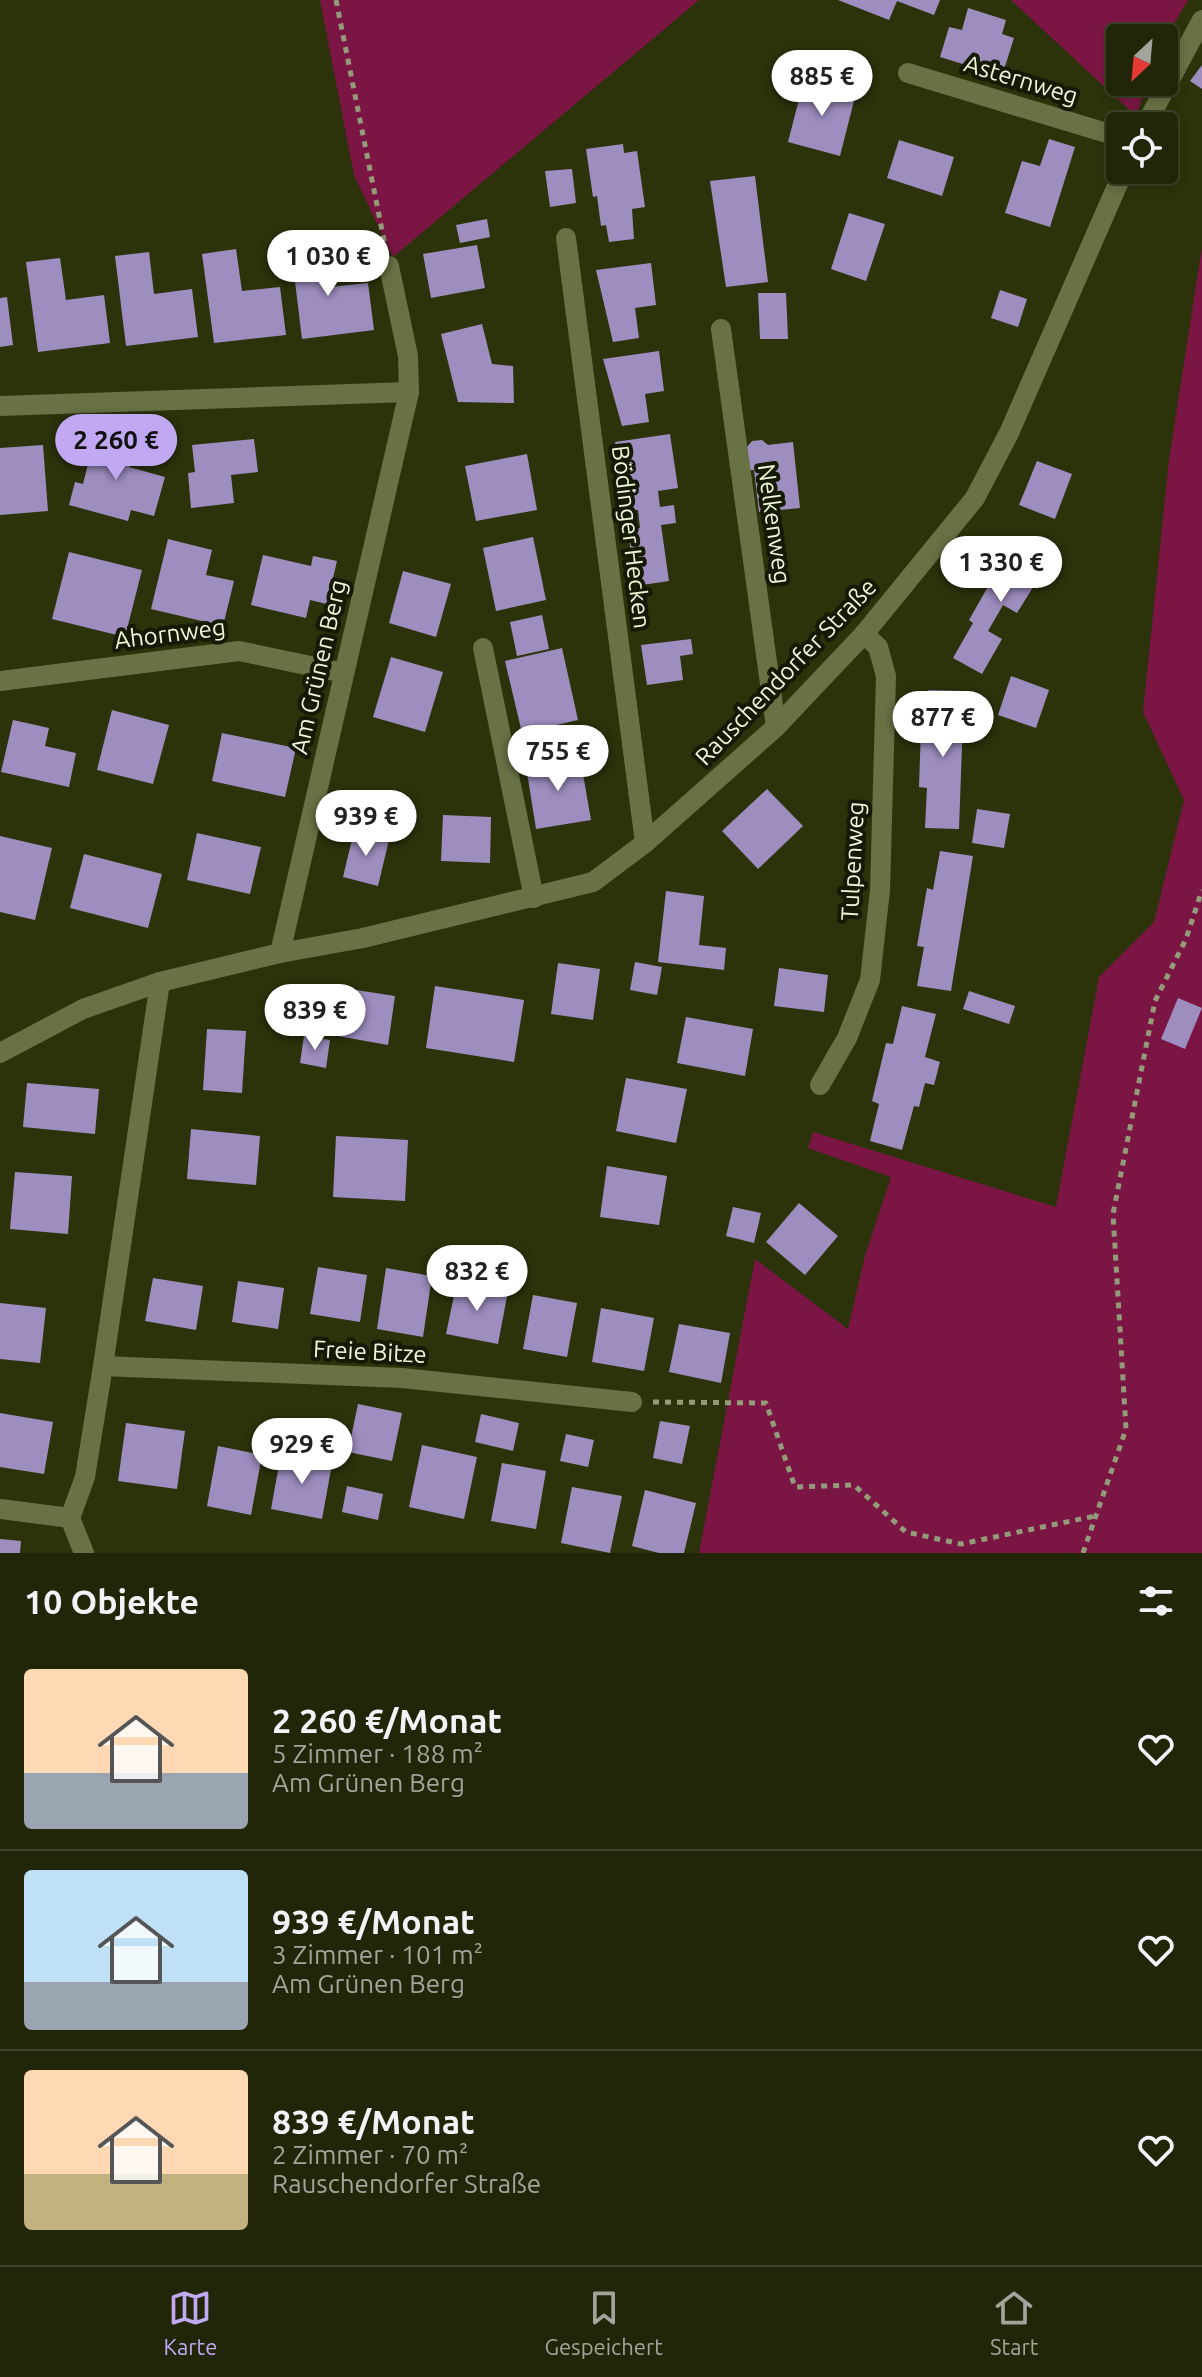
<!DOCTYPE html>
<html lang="de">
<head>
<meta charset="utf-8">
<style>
  :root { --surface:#212608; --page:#2d3216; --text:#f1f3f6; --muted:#a2a59c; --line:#3e4329; --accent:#c1a8f3 }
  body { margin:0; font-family:Ubuntu,sans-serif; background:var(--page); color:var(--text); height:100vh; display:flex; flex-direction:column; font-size:30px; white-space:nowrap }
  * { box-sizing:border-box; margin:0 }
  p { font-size:26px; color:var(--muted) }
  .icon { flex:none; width:44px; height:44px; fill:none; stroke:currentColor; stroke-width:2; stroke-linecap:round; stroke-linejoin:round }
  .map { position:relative; height:1553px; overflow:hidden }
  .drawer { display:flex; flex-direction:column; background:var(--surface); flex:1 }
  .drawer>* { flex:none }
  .needle { width:52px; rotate:206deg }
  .controls { position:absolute; left:1106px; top:24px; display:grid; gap:16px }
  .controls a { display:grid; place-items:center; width:72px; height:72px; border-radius:8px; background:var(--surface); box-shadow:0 4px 12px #0003,0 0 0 2px var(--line); font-size:40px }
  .price { position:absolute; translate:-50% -68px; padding:0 18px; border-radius:28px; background:#fff; color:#222; font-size:26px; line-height:52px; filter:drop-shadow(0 2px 4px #0008) }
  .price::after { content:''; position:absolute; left:50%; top:48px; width:24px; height:18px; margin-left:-12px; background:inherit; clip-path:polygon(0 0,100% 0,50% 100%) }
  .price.current { background:var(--accent); color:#111 }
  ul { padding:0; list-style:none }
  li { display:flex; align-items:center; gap:24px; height:200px; padding:0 24px }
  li+li { border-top:2px solid var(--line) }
  li span { display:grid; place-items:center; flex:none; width:224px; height:160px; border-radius:8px; color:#555 }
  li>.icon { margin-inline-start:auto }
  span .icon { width:96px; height:96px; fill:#fffc; stroke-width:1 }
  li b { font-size:34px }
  h2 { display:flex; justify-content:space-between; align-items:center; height:96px; padding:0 24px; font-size:34px }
  .tabs { display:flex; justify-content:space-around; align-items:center; height:112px; border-top:2px solid var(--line); background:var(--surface); font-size:22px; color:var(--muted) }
  .tabs a { display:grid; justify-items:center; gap:4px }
  .tabs .current { color:var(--accent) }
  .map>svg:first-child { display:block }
  .green { fill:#7b1644 }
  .building { fill:#9e8ec0 }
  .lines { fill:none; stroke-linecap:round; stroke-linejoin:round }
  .path { stroke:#949b7a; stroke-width:5; stroke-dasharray:6 6; stroke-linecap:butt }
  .minor { stroke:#687245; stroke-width:20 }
  .labels { text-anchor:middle; stroke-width:8; stroke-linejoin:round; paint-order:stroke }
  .street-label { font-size:24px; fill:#eff6da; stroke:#151a05 }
</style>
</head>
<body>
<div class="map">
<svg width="1202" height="1553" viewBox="0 0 1202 1553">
  <rect width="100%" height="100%" fill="#2c330b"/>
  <!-- green -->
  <g class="green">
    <polygon points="320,0 699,0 393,257 354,175"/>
    <polygon points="1011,0 1188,0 1164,40 1120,38 1120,82 1148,82 1136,116"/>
    <polygon points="1202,247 1202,1553 699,1553 755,1259 848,1329 865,1256 891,1177 808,1148 813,1132 1056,1207 1099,977 1154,922 1184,800 1143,712 1169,460"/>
  </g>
  <!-- building -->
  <g class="building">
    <polygon points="838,0 940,0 934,15 897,1 889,20"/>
    <polygon points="968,8 1006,20 1002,34 1014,38 1002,76 940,57 949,27 962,30"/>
    <polygon points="1202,65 1202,89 1190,81"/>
    <polygon points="804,80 856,93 840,156 788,142"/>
    <polygon points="1049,139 1075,147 1050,227 1005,213 1022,161 1040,166"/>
    <polygon points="899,140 954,157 942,196 887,178"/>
    <polygon points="623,144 624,153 637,151 645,207 632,209 634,239 609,242 606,225 601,226 597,196 593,197 586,149"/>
    <polygon points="572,169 576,203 550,207 545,171"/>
    <polygon points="755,176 768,282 726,287 710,181"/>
    <polygon points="849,213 885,224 866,281 831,269"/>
    <polygon points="487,219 490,237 460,243 456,225"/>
    <polygon points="325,245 330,287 368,283 374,330 302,339 291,249"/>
    <polygon points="477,245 485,288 431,298 423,254"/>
    <polygon points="236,249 242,291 280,287 286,335 214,343 202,254"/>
    <polygon points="149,252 154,294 192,289 198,337 126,346 115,256"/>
    <polygon points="60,258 66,300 104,295 110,343 38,352 26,262"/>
    <polygon points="651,263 656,305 635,308 639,338 613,342 596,270"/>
    <polygon points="1000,290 1027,299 1018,327 991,318"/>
    <polygon points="758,293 786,293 788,339 760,339"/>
    <polygon points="7,297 13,345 0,347 0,298"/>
    <polygon points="482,324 492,364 513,366 514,403 458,402 441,334"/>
    <polygon points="659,351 664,391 645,394 649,422 622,426 603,359"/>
    <polygon points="96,432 136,442 129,467 165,477 154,516 131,510 128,521 69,505 75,482 83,484"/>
    <polygon points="670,434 678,488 658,491 660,507 674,505 676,523 661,525 669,581 635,586 628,529 640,528 638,510 633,510 631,495 627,495 615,442"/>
    <polygon points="254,439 258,472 231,475 234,503 191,508 188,473 195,472 192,445"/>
    <polygon points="762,440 768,445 793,442 800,508 759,512 754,470 749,470 747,447 752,441"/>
    <polygon points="43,445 48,511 0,515 0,448"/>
    <polygon points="527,454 537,510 476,521 465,466"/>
    <polygon points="1037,461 1072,474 1055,519 1019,505"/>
    <polygon points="533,537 546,600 496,611 483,548"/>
    <polygon points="1025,538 1053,555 1017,613 1003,605 988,631 1002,639 982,674 953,658 973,623 969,620 998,569 1005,573"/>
    <polygon points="168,539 212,550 206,575 234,581 223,626 151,609"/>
    <polygon points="69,552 142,570 125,637 52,619"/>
    <polygon points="263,555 311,566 313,556 337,561 327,604 310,600 306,618 251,605"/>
    <polygon points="403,571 451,584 436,637 389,623"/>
    <polygon points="542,615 549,649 517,656 510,622"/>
    <polygon points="691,639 693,654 680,656 683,680 647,685 641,645"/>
    <polygon points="562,648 578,720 522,733 505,661"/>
    <polygon points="391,657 443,672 425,732 373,717"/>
    <polygon points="1011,676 1049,690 1036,728 998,715"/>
    <polygon points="928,690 964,691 959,829 925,828 927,788 919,787 921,728 927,728"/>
    <polygon points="112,710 169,725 153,784 97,770"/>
    <polygon points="13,720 49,728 45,746 76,753 69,787 1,772"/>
    <polygon points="222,733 296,748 285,797 212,781"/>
    <polygon points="580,757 591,820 536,829 526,766"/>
    <polygon points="767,789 803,826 758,869 722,831"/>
    <polygon points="977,809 1010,814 1004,848 972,843"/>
    <polygon points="443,815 491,817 490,863 441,861"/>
    <polygon points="354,831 389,840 378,886 343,877"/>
    <polygon points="197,833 261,847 250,894 187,880"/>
    <polygon points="0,836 52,848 35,920 0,912"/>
    <polygon points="940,851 973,856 951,991 917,986 924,947 917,946 927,888 933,890"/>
    <polygon points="84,854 162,874 148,928 70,908"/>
    <polygon points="666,891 704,896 699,945 726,948 724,970 658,962"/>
    <polygon points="635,962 662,967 657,995 630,990"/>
    <polygon points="558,963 600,969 593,1020 551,1014"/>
    <polygon points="779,968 828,975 824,1012 774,1006"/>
    <polygon points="435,986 524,1000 514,1062 426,1048"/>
    <polygon points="356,990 395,996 388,1045 321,1033 325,1006 353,1011"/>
    <polygon points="969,991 1015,1006 1009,1024 963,1009"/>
    <polygon points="1178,998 1202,1008 1185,1049 1161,1039"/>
    <polygon points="902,1006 936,1014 925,1057 940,1062 934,1085 925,1083 919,1107 914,1106 902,1150 870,1141 879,1104 872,1101 886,1043 893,1044"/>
    <polygon points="686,1017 753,1029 745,1076 677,1063"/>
    <polygon points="207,1029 246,1031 242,1093 203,1090"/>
    <polygon points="304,1036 330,1040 326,1068 300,1063"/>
    <polygon points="626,1078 687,1089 676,1143 616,1131"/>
    <polygon points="27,1083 99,1089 95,1134 23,1127"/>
    <polygon points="191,1129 260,1136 256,1185 187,1179"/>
    <polygon points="336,1136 408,1140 405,1201 333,1197"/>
    <polygon points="607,1166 667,1176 659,1225 600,1217"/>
    <polygon points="15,1172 72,1176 68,1234 10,1229"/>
    <polygon points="799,1203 838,1236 805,1275 766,1242"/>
    <polygon points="733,1207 761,1213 754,1243 726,1236"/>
    <polygon points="318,1267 367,1275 360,1322 310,1314"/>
    <polygon points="386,1268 432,1276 423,1337 377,1329"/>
    <polygon points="153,1278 203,1286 196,1330 145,1321"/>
    <polygon points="238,1281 284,1288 278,1329 232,1322"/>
    <polygon points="457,1281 508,1291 498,1344 446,1334"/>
    <polygon points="533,1295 577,1303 567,1357 523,1349"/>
    <polygon points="0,1303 46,1308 40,1363 0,1359"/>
    <polygon points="601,1308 654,1318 644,1371 592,1362"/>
    <polygon points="679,1324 730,1333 721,1383 669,1372"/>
    <polygon points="358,1404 402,1413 392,1461 348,1452"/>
    <polygon points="0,1413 53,1422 44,1474 0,1467"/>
    <polygon points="481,1414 519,1423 513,1451 475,1442"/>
    <polygon points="660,1421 690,1426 682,1464 653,1458"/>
    <polygon points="126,1423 185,1431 177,1489 118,1481"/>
    <polygon points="566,1434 594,1440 588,1467 560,1461"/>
    <polygon points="422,1445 477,1457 464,1519 409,1507"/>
    <polygon points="218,1446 262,1455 251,1515 207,1506"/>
    <polygon points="281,1454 332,1464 322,1519 271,1509"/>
    <polygon points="502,1463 546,1471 536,1529 491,1521"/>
    <polygon points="347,1486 383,1494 378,1520 342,1512"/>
    <polygon points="572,1487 622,1496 610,1553 561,1543"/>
    <polygon points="645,1490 696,1503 684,1553 659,1553 632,1546"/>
    <polygon points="0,1539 21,1541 20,1553 0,1553"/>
  </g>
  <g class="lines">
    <!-- path -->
    <g class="path">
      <polyline points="336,0 385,245"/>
      <polyline points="653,1402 766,1403 795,1487 854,1485 906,1532 961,1544 1095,1516"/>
      <polyline points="1083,1553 1126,1429 1113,1214 1155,1001 1186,939 1202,890"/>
    </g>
    <!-- minor -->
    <g class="minor">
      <polyline points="908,73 1120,137"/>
      <polyline points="1145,126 1202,20"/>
      <polyline points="566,238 645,843"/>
      <polyline points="389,266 408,356 409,392"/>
      <polyline points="721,329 776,727"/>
      <polyline points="0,406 409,392 280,953"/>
      <polyline points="483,648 534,898"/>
      <polyline points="0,681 239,651 344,673"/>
      <polyline points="0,1053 83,1009 160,982 280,953 363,938 593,882 645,843 776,727 864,634 975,498 1009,433 1124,170"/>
      <polyline points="820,1085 847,1038 870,980 880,890 886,676 878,647 864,634"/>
      <polyline points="103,1366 402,1378 632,1402"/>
      <polyline points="0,1509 70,1518 84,1553"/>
      <polyline points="70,1518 85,1477 103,1366 160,982"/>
    </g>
  </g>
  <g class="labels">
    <!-- street labels -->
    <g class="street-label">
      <text transform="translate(1021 80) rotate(17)" y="8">Asternweg</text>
      <text transform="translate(774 524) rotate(82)" y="8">Nelkenweg</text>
      <text transform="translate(631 537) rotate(83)" y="8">Bödinger Hecken</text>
      <text transform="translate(170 634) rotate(-7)" y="8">Ahornweg</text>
      <text transform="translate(319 667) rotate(-77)" y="8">Am Grünen Berg</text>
      <text transform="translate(786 672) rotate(-46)" y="8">Rauschendorfer Straße</text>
      <text transform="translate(853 861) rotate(-87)" y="8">Tulpenweg</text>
      <text transform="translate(370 1352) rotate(3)" y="8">Freie Bitze</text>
    </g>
  </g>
</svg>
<div class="controls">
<a><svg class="needle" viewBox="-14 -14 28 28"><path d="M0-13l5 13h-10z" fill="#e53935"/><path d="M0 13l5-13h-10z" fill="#a2a59c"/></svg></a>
<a><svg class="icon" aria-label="locate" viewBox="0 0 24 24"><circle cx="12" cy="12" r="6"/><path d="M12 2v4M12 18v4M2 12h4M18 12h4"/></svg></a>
</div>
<b class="price" style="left:822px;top:118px">885 €</b>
<b class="price" style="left:328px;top:298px">1 030 €</b>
<b class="price current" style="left:116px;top:482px">2 260 €</b>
<b class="price" style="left:1001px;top:604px">1 330 €</b>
<b class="price" style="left:943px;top:759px">877 €</b>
<b class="price" style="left:558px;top:793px">755 €</b>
<b class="price" style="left:366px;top:858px">939 €</b>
<b class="price" style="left:315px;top:1052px">839 €</b>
<b class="price" style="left:477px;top:1313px">832 €</b>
<b class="price" style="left:302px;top:1486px">929 €</b>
</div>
<section class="drawer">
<h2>10 Objekte<svg class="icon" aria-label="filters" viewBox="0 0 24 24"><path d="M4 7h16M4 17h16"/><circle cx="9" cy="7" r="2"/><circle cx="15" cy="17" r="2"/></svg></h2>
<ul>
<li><span style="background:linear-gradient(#ffd9b3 65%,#9aa5b1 0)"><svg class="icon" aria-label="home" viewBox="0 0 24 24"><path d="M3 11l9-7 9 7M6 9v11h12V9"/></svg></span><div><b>2 260 €/Monat</b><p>5 Zimmer · 188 m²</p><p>Am Grünen Berg</p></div><svg class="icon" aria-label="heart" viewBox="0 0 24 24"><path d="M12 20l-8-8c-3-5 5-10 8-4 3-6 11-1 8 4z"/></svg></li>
<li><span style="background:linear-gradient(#bfe0f5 70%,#9aa5b1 0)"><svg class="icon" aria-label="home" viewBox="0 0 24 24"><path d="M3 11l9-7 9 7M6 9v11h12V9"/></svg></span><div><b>939 €/Monat</b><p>3 Zimmer · 101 m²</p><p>Am Grünen Berg</p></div><svg class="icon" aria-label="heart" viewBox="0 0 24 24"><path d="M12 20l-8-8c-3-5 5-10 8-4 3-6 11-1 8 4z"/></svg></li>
<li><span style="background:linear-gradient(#ffd9b3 65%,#c2b280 0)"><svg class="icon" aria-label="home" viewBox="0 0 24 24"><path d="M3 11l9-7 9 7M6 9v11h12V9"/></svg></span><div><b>839 €/Monat</b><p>2 Zimmer · 70 m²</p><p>Rauschendorfer Straße</p></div><svg class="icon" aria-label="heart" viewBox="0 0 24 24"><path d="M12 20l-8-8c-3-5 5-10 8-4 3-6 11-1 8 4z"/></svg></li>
</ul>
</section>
<nav class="tabs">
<a class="current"><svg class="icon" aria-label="map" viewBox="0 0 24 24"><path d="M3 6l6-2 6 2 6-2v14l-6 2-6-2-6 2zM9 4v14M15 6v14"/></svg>Karte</a>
<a><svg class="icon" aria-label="saved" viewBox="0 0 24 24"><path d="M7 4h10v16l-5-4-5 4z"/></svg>Gespeichert</a>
<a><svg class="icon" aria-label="home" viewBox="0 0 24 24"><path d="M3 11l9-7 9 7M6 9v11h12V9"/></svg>Start</a>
</nav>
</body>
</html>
